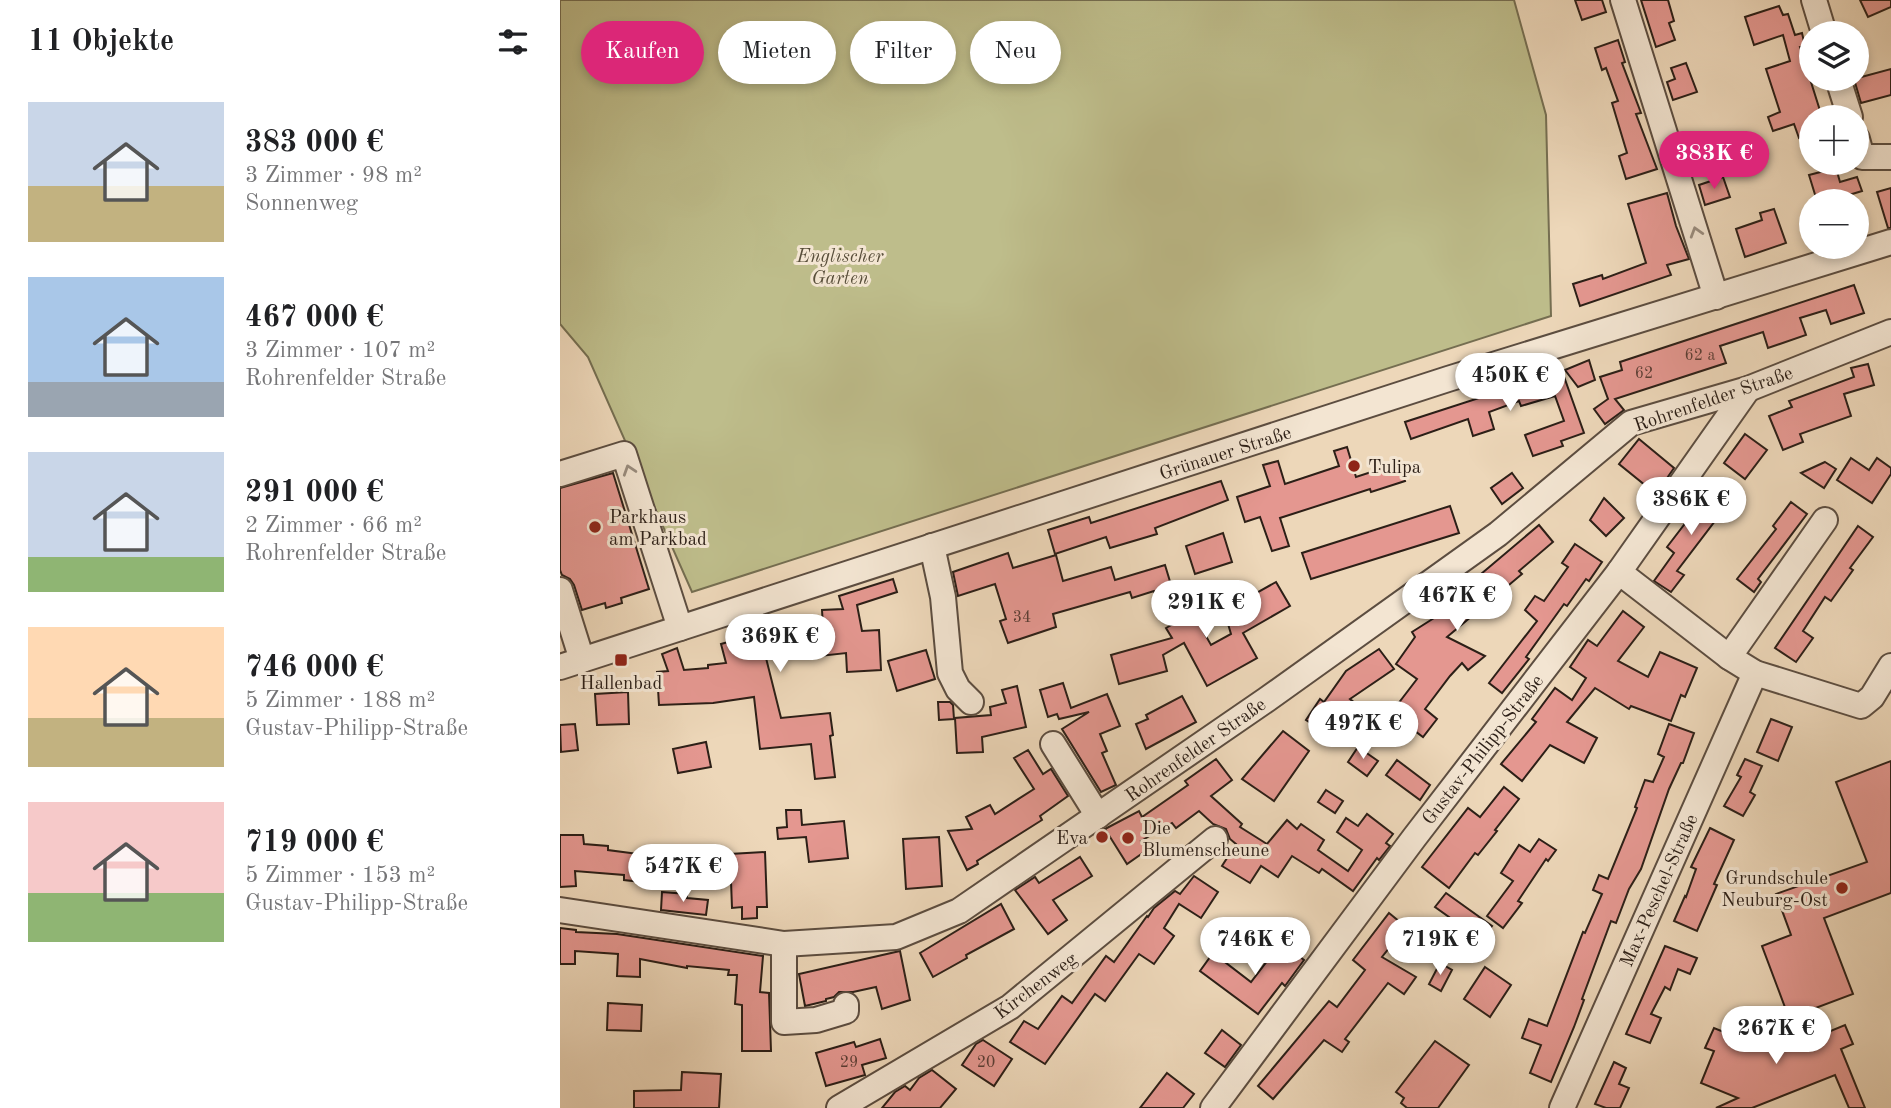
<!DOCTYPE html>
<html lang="de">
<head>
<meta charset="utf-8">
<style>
  :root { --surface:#fff; --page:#f6f6f6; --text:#202124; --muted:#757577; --accent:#db2777 }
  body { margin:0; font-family:"Old Standard TT",serif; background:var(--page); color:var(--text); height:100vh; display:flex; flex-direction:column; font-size:26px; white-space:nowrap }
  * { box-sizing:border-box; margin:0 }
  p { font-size:23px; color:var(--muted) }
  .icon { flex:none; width:38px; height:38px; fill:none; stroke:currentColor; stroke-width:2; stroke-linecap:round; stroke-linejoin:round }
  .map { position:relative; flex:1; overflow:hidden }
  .drawer { display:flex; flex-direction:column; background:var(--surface); width:560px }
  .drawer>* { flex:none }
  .banner { position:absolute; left:21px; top:21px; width:665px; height:63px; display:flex; gap:14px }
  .tools { position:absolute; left:1239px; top:21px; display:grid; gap:14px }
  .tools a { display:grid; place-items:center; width:70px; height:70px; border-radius:50%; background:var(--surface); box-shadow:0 4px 10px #0003; font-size:35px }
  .price { position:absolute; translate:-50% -60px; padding:0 16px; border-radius:24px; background:#fff; color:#222; font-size:23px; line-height:46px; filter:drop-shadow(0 2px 4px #0008) }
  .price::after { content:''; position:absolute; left:50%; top:42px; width:21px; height:16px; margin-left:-10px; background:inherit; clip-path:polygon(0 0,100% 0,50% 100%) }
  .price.active { background:var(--accent); color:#fff }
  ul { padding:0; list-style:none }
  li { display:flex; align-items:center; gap:21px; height:175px; padding:0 28px }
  li span { display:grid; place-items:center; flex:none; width:196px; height:140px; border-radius:0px; color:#555 }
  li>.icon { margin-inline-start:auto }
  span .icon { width:84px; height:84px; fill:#fffc; stroke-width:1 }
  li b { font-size:30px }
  h2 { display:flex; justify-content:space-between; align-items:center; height:84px; padding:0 28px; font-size:30px }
  .tag { padding:0 24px; border-radius:32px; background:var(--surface); box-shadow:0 4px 10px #0003; font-size:24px; line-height:63px }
  .tag.active { background:var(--accent); color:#fff }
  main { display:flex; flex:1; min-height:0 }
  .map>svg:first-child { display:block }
  .green { fill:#bebd8b; stroke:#756e51; stroke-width:2 }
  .building { fill:#e49790; stroke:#2c1f17; stroke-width:2 }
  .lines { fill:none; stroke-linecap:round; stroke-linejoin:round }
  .minor-casing { stroke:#5c4d40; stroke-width:28 }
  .minor { stroke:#f3e5d2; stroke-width:24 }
  .oneway { stroke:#998c7e }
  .poi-dot { fill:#8f2418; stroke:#f3e5d2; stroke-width:2.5 }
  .labels { text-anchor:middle; stroke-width:6; stroke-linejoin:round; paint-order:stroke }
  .number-label { font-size:16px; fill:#5a3d35 }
  .park-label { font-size:19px; font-style:italic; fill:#584e3a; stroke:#f3e5d2 }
  .street-label { font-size:19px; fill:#2c1f17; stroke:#f3e5d2 }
  .poi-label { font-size:19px; fill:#2c1f17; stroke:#f3e5d2; text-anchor:start }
</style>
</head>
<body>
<main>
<section class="drawer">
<h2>11 Objekte<svg class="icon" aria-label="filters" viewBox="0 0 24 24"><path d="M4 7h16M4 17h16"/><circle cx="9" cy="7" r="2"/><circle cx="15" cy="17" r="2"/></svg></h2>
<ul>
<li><span style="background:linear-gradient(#c9d6e8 60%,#c2b280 0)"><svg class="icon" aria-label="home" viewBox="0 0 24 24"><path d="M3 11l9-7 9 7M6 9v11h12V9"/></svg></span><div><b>383 000 €</b><p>3 Zimmer · 98 m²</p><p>Sonnenweg</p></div></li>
<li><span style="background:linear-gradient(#a9c7e8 75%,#9aa5b1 0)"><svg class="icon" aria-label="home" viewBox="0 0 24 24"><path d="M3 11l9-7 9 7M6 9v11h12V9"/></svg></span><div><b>467 000 €</b><p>3 Zimmer · 107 m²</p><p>Rohrenfelder Straße</p></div></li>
<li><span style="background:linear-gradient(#c9d6e8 75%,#8fb573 0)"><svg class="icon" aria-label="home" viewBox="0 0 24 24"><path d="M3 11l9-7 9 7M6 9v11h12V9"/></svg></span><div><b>291 000 €</b><p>2 Zimmer · 66 m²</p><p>Rohrenfelder Straße</p></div></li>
<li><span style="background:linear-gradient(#ffd9b3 65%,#c2b280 0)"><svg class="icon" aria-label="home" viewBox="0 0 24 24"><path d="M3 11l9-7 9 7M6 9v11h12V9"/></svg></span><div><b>746 000 €</b><p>5 Zimmer · 188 m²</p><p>Gustav-Philipp-Straße</p></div></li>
<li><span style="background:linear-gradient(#f6c9c9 65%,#8fb573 0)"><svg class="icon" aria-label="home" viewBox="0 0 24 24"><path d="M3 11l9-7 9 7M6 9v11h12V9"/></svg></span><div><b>719 000 €</b><p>5 Zimmer · 153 m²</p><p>Gustav-Philipp-Straße</p></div></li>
</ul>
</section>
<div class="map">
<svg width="1331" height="1108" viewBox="0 0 1331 1108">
  <rect width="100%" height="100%" fill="#edd7b9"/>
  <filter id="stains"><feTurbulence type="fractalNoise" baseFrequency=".00286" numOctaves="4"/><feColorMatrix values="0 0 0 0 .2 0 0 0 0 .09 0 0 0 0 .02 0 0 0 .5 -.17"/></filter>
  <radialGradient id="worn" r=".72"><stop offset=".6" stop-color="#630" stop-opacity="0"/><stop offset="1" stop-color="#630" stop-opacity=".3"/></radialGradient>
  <!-- green -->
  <polygon class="green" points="0,0 954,0 986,115 991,316 132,592 28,357 0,324"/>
  <!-- building -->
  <g class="building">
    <polygon points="1015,0 1042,0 1046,12 1022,20"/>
    <polygon points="1081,0 1108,0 1114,21 1109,23 1115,40 1096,47"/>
    <polygon points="1300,0 1331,0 1331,7 1308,17"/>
    <polygon points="1219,6 1223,15 1228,14 1235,35 1242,33 1245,46 1240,47 1262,117 1251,117 1251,134 1239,138 1234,124 1213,131 1208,117 1220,112 1206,69 1230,61 1223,35 1194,45 1185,17"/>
    <polygon points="1058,40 1065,62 1062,63 1081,113 1076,114 1097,169 1066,179 1059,156 1067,153 1052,103 1058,101 1046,68 1042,70 1035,48"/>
    <polygon points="1126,63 1137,92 1113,100 1107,82 1115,79 1111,68"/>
    <polygon points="1331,69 1331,95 1301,103 1294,79"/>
    <polygon points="1276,168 1280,182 1297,177 1302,191 1269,201 1257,201 1249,175"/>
    <polygon points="1163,177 1170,197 1145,205 1139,185"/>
    <polygon points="1331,188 1331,228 1328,228 1317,192"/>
    <polygon points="1107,193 1116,226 1129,259 1107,265 1111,275 1020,306 1013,284 1042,275 1043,279 1086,263 1068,204"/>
    <polygon points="1214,209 1226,243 1185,257 1176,229 1202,220 1200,213"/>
    <polygon points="1294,285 1304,313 1271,324 1266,310 1240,318 1246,335 1208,348 1203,332 1160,346 1166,363 1055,399 1064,410 1045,424 1034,409 1048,399 1040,377 1062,370 1060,362"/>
    <polygon points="1029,360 1035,380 1018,387 1005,370"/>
    <polygon points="1308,364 1314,385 1284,394 1291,416 1240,434 1243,442 1223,450 1209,416 1232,407 1229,401 1294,377 1291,368"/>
    <polygon points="1002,371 1024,433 1001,441 1003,446 973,456 965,435 1004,421 995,396 961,406 959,401 929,412 934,429 913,436 908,419 851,439 845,422"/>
    <polygon points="1185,434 1207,450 1185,479 1164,463"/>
    <polygon points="1079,439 1114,468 1096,494 1059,464"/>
    <polygon points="787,447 796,477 839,463 845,481 811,492 810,489 720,518 729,546 712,551 700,517 685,522 677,497 710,486 703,465 718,461 725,484 779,466 774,451"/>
    <polygon points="1291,458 1309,470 1317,458 1331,468 1331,474 1312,503 1277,480"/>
    <polygon points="1265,462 1276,469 1264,488 1241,473"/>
    <polygon points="53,473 89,589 61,598 62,603 46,608 45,603 22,610 14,585 10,579 2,575 0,570 0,488"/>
    <polygon points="952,473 963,488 942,504 931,488"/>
    <polygon points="661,481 668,500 595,528 597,534 550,548 546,537 495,554 488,530 529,517 531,523"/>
    <polygon points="1153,487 1171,500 1117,571 1124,575 1111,592 1094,581 1114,553 1107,547"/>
    <polygon points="1044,498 1064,518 1046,536 1030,520"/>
    <polygon points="1231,502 1247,514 1198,579 1201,582 1194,592 1177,579 1216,529 1213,526"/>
    <polygon points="890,506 899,533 751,579 742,553"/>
    <polygon points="979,525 993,542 959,571 962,574 887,637 925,656 908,670 902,663 890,676 865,709 877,719 863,737 831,713 857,679 836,664 855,637 852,632 885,611 882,607"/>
    <polygon points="1298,526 1313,537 1290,568 1293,570 1271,601 1265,597 1243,631 1253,638 1236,662 1215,648"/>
    <polygon points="663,533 672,562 635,574 626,546"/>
    <polygon points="1015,544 1042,562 1029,581 1026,579 1007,606 1004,604 966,657 969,659 942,693 929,683 977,621 965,610 975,596 984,601 1008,567 1002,563"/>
    <polygon points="448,553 453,568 496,555 503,581 551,567 555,580 605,565 615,598 600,605 594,591 572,598 570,592 493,614 496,627 448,643 440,621 446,619 435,584 398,596 393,572"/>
    <polygon points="333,579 337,592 297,605 302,631 319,630 321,670 287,672 286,653 242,658 240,643 205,654 221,718 270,713 273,735 270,736 275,777 255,779 251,744 200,749 194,697 153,703 99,705 97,672 108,671 102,654 117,648 124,670 148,668 148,665 166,663 161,644 193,635 192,632 218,624 220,631 263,627 262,610 283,609 279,596"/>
    <polygon points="716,582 730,606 683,633 697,658 647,686 624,643 603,655 607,671 559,684 551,655 612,638 606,628 633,613 651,645 671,634 661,600 680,594 682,601"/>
    <polygon points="1063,611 1084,627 1058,661 1088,677 1100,652 1137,668 1125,697 1121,695 1111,721 1071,706 1069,709 1035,688 1007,722 1037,738 1024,763 990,745 962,781 941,764 976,722 972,719 995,688 1012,700 1026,678 1010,667 1028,640 1037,646"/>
    <polygon points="819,649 834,669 790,699 812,717 792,743 769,722 763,731 746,720 760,699 764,702 786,671"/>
    <polygon points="366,650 375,679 337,691 328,661"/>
    <polygon points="503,683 511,708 547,694 560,726 540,734 547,751 542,753 556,785 541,792 502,729 529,712 499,719 497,714 488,717 480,690"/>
    <polygon points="457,686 466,727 422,737 423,752 397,753 395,718 431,715 430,707 446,703 442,690"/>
    <polygon points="68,692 69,724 37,725 35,694"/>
    <polygon points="622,696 636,722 586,749 576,724 588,719 586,715"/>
    <polygon points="378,702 390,702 393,705 394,719 379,720"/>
    <polygon points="1211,719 1232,727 1218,761 1197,752"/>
    <polygon points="15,724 18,750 1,752 0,725"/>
    <polygon points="1109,724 1134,733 1123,763 1121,763 1109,789 1081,869 1069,889 1056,923 1051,921 1022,999 1024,1000 1014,1027 991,1082 970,1073 981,1045 962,1038 969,1019 987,1026 1023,932 1025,933 1042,894 1033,890 1039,875 1048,879 1077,808 1075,807 1085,780 1093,782 1104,757 1098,754"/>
    <polygon points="723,731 749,751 714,801 682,779"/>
    <polygon points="146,742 151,767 118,773 113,749"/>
    <polygon points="798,747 818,761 807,776 788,762"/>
    <polygon points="468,750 483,774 491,769 508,796 480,816 482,820 417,861 418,864 407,870 388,831 412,829 406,817 430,805 435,814 474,789 454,758"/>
    <polygon points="656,759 672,780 651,796 682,824 680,827 707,844 727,820 737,829 741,824 764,840 758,850 788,871 802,850 777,832 786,818 798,826 807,814 833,834 826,843 830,846 819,860 817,858 793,891 762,869 759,873 732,856 718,877 701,866 690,883 662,866 676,844 670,839 666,829 653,824 639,811 616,828 612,823 581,841 587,850 567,864 545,829 579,811 582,817 628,785 625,781"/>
    <polygon points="1185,759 1202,766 1190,792 1195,795 1183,816 1164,806 1181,777 1177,775"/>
    <polygon points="837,760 870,785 860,800 826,775"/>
    <polygon points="1331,761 1331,893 1264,918 1293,994 1229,1018 1202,946 1231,935 1216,894 1307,862 1276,782"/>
    <polygon points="944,787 959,799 935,830 937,831 918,855 915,853 889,888 862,867 908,808 920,817"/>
    <polygon points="766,790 783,801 775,813 758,802"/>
    <polygon points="226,810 241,810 242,825 284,821 288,858 249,862 246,837 218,839 217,828 227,827"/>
    <polygon points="1150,828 1174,840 1154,884 1157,885 1137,931 1114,921 1125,896 1126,897 1136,869 1131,867"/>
    <polygon points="0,835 23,835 24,844 48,846 48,850 94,856 90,883 64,880 64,875 15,871 16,886 0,887"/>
    <polygon points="379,837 382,886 346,889 343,839"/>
    <polygon points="979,839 996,850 988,861 986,859 958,901 962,903 943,928 927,916 953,881 941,873 959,845 970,852"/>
    <polygon points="205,852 207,907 197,907 197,918 182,919 182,907 172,908 170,854"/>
    <polygon points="520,857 532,876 493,900 507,920 488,934 455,890 475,877 479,883"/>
    <polygon points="634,876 658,892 641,918 619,904 604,928 614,936 594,964 579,954 545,1001 535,994 485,1064 450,1042 464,1021 478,1029 502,996 512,1003 546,956 554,962 587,916 588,917 594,908 615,891 620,894"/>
    <polygon points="102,892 127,894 127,898 148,900 146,915 101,910"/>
    <polygon points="886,893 932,926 914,950 903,943 910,932 875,907"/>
    <polygon points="441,904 454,929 406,955 407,958 373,977 360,953"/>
    <polygon points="829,913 846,927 822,957 856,977 844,994 828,983 785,1039 789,1042 782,1052 764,1040 713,1099 698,1086 769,1001 777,1007 805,970 793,960"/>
    <polygon points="0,928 16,930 16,932 57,934 203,956 200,992 209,993 211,1051 182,1051 182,1005 175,1004 177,975 168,975 169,970 127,966 127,968 80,959 80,977 57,976 58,954 15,951 15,964 0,964"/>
    <polygon points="721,943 744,960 725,986 722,983 698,1014 640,971 653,953 691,982"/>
    <polygon points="1105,946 1137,958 1130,974 1118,969 1110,990 1105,987 1091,1014 1101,1018 1090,1043 1066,1034"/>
    <polygon points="340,951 350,1000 322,1009 316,987 293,992 279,992 274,997 266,999 266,1001 245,1006 239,974"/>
    <polygon points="880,963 892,970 881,991 869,984"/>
    <polygon points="925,967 951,985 930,1017 904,999"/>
    <polygon points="48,1003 82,1005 81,1031 47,1030"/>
    <polygon points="1186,1014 1203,1021 1193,1044 1217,1053 1285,1025 1293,1044 1281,1049 1305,1108 1289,1108 1275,1075 1192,1108 1156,1108 1178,1098 1141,1083 1154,1051 1145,1048 1154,1028 1176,1037"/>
    <polygon points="662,1030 681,1045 665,1067 645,1053"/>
    <polygon points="320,1039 326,1058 302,1065 305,1075 266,1086 256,1053 294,1042 296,1047"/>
    <polygon points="423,1040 452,1059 434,1086 402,1065 416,1044"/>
    <polygon points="875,1041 909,1065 878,1108 847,1108 841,1103 844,1098 836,1092"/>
    <polygon points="1054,1062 1066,1068 1059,1084 1069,1088 1060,1108 1046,1108 1035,1104"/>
    <polygon points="372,1070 396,1089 380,1108 322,1108 335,1092 345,1086 350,1090 359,1078"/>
    <polygon points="122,1072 161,1074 159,1108 74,1108 74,1091 121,1090"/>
    <polygon points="607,1073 634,1094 623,1108 580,1108"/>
  </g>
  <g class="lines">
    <defs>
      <g id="minor">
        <polyline points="1063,0 1156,297"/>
        <polyline points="1254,0 1264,33"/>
        <polyline points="1278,79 1290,117"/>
        <polyline points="1297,139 1302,157 1331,157"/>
        <polyline points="0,474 64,454 120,628"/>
        <polyline points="372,546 383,597 390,673 398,689 411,702"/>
        <polyline points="1059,572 1169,657 1195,673 1301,706 1312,697 1331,666"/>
        <polyline points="0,590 22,660"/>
        <polyline points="1169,657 1265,520"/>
        <polyline points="0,667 888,379 1331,242"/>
        <polyline points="493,744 538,816"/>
        <polyline points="0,910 224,944 336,937 399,911 706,700 938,534 1071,423 1188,389 1331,332"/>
        <polyline points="224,944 224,1022 256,1020 286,1011 286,1005"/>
        <polyline points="279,1108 450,1007 655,839"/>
        <polyline points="653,1108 854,838 1059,572 1188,389"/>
        <polyline points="1002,1108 1195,673"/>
      </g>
    </defs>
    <!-- minor casing -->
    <use href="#minor" class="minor-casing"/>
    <!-- minor -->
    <use href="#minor" class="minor"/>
  </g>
  <!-- one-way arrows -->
  <defs><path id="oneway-chevron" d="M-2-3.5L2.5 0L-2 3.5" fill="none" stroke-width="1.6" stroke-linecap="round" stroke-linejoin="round" transform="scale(1.75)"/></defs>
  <g class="oneway">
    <use href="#oneway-chevron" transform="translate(1136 232) rotate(-107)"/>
    <use href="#oneway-chevron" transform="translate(69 470) rotate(-108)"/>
  </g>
  <!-- markers -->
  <g class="poi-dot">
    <circle cx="794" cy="466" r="7"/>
    <circle cx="35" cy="527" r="7"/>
    <rect x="54" y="653" width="14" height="14" rx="3.5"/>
    <circle cx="542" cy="837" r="7"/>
    <circle cx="568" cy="838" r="7"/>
    <circle cx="1282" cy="888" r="7"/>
  </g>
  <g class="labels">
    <!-- number labels -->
    <g class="number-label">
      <text x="1140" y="360">62 a</text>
      <text x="1084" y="378">62</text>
      <text x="462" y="622">34</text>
      <text x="289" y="1067">29</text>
      <text x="426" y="1067">20</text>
    </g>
    <!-- park labels -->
    <g class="park-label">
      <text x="280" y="262">Englischer<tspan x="280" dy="22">Garten</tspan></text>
    </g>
    <!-- street labels -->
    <g class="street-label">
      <text transform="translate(1153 398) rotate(-19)" y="7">Rohrenfelder Straße</text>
      <text transform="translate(665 452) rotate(-18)" y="7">Grünauer Straße</text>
      <text transform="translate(635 749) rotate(-35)" y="7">Rohrenfelder Straße</text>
      <text transform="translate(922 749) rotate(-52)" y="7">Gustav-Philipp-Straße</text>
      <text transform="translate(1098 890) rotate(-66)" y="7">Max-Peschel-Straße</text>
      <text transform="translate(475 985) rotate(-37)" y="7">Kirchenweg</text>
    </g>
    <!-- poi labels -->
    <g class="poi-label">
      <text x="808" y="473">Tulipa</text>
      <text x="49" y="523">Parkhaus<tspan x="49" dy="22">am Parkbad</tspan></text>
      <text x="61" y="689" text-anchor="middle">Hallenbad</text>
      <text x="582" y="834">Die<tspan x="582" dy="22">Blumenscheune</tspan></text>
      <text x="528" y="844" text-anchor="end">Eva</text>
      <text x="1268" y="884" text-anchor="end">Grundschule<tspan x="1268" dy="22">Neuburg-Ost</tspan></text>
    </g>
  </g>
  <rect width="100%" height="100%" filter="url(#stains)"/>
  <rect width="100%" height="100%" fill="url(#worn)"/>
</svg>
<div class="tools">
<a><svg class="icon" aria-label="layers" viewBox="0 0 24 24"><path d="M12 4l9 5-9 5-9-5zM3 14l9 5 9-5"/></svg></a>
<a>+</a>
<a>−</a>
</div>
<b class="price active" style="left:1154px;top:191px">383K €</b>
<b class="price" style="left:950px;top:413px">450K €</b>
<b class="price" style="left:1131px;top:537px">386K €</b>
<b class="price" style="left:897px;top:633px">467K €</b>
<b class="price" style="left:646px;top:640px">291K €</b>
<b class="price" style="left:220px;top:674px">369K €</b>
<b class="price" style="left:803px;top:761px">497K €</b>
<b class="price" style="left:123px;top:904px">547K €</b>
<b class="price" style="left:695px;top:977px">746K €</b>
<b class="price" style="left:880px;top:977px">719K €</b>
<b class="price" style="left:1216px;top:1066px">267K €</b>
<div class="banner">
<a class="tag active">Kaufen</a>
<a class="tag">Mieten</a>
<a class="tag">Filter</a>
<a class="tag">Neu</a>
</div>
</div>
</main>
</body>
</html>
